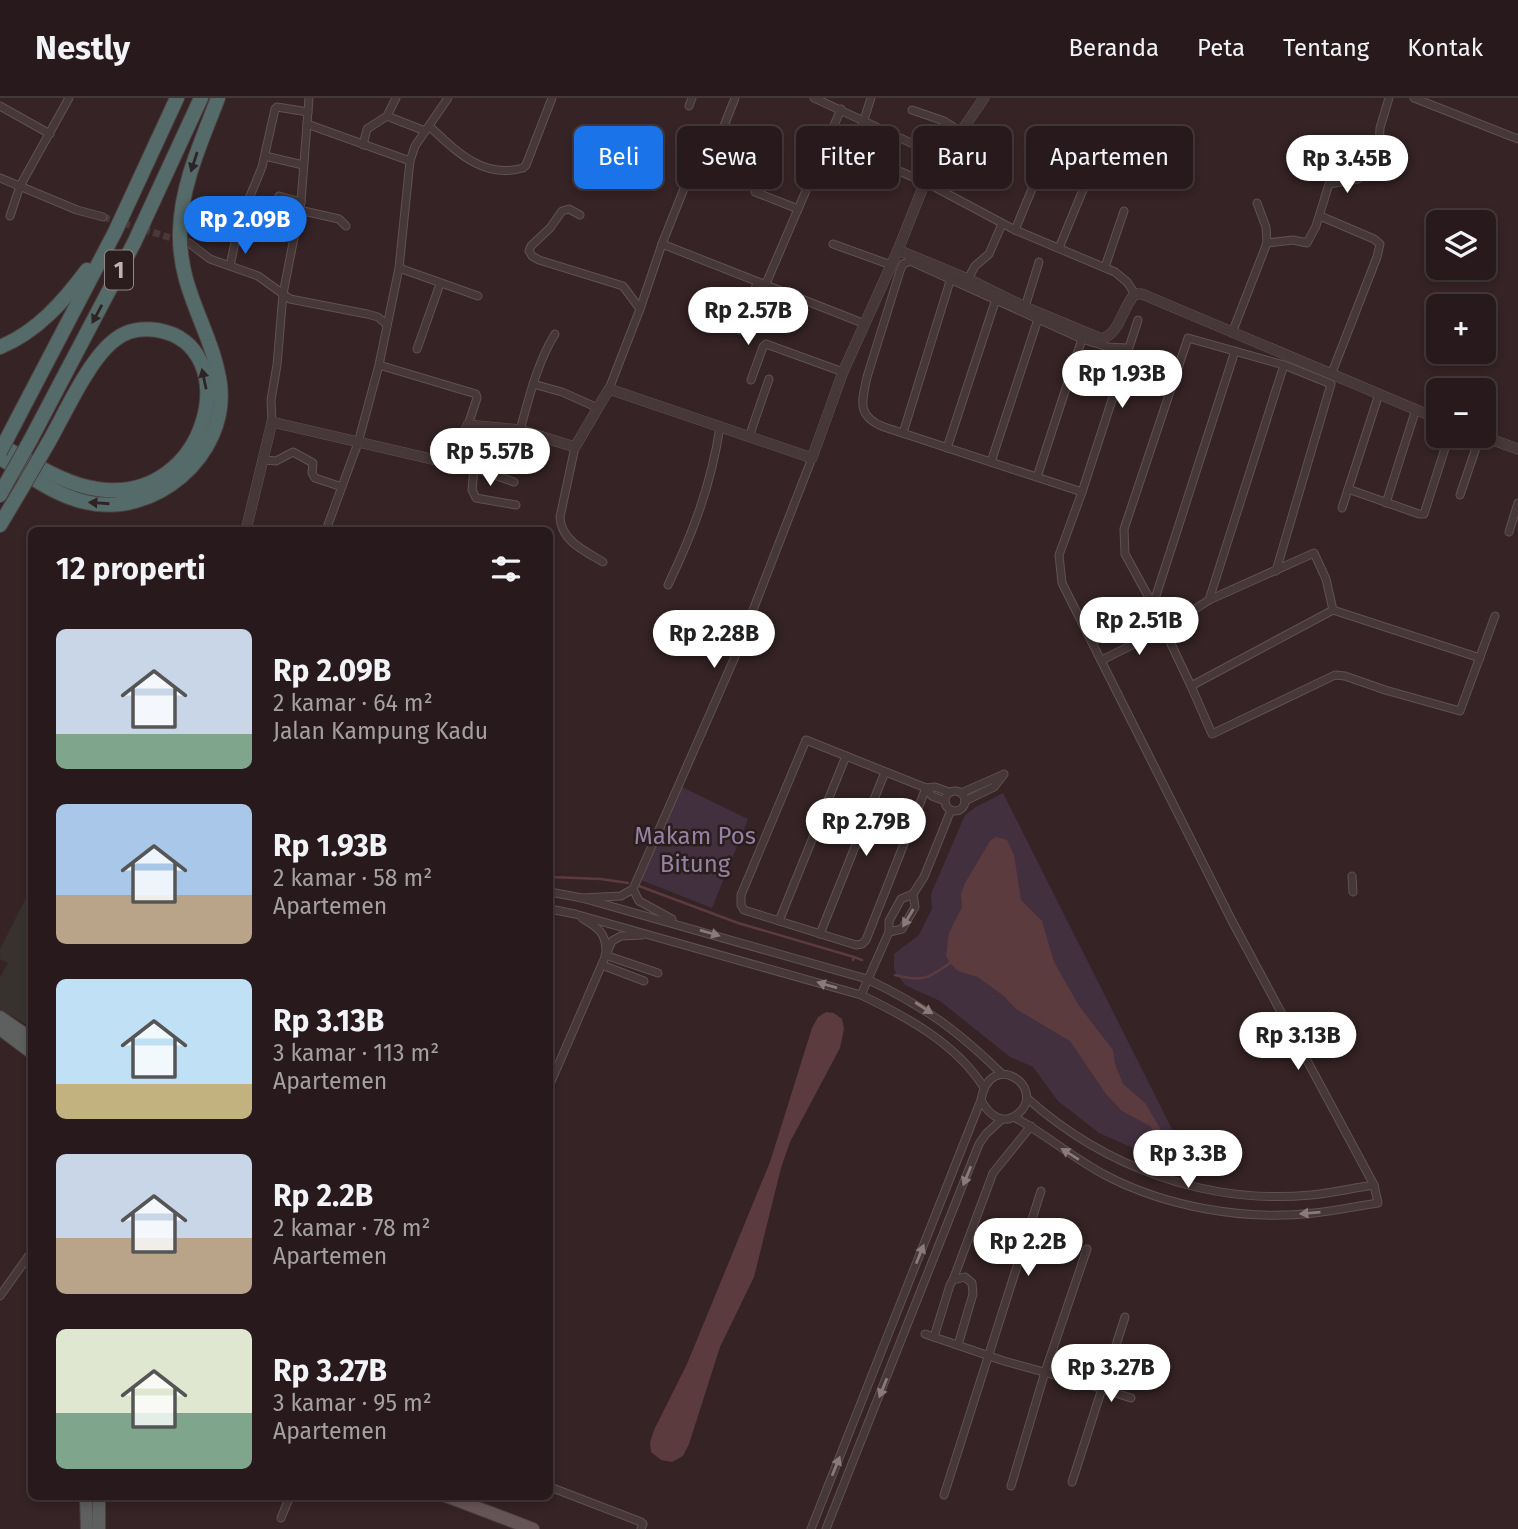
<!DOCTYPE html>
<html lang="id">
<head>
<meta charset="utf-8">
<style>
  :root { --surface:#281a1c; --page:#302325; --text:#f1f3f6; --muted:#a5a1a3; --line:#44383b; --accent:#1a73e8 }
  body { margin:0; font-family:"Fira Sans",sans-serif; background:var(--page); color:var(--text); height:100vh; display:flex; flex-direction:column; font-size:26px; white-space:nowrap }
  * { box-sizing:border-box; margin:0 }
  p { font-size:23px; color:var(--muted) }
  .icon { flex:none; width:38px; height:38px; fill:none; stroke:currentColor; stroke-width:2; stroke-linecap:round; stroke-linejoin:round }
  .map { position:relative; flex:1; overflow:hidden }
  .details { position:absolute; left:28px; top:429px; width:525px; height:973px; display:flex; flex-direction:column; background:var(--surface); border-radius:10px; box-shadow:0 4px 10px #0003,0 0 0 2px var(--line) }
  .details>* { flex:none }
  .top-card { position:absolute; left:574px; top:28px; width:665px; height:63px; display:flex; gap:14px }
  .controls { position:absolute; left:1426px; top:112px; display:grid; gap:14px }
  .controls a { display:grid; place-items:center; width:70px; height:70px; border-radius:10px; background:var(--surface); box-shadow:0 4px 10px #0003,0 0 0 2px var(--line); font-size:35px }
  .price { position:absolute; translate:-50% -60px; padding:0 16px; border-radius:24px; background:#fff; color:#222; font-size:23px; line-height:46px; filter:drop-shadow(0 2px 4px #0008) }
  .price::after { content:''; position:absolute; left:50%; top:42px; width:21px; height:16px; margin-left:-10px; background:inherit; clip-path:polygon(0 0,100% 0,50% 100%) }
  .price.on { background:var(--accent); color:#fff }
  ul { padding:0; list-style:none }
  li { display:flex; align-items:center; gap:21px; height:175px; padding:0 28px }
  li span { display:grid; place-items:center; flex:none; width:196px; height:140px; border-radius:10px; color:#555 }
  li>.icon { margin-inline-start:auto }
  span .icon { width:84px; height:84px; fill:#fffc; stroke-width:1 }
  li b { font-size:30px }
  h2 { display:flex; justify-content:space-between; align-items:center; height:84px; padding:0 28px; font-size:30px }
  .pill { padding:0 24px; border-radius:10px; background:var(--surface); box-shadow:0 4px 10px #0003,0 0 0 2px var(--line); font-size:24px; line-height:63px }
  .pill.on { background:var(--accent); color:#fff }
  header { display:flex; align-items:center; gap:42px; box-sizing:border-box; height:98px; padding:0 35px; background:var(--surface); border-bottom:2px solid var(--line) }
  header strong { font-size:33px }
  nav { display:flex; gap:38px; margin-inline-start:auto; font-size:24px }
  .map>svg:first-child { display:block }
  .medical { fill:#38322e }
  .green { fill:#43303f }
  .water { fill:#5c3b3f }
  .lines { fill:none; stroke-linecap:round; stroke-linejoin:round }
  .stream { stroke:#5c3b3f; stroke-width:2.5 }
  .minor-tunnel { stroke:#4a383a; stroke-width:7; stroke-dasharray:7 3.5; stroke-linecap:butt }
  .minor-casing { stroke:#615152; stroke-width:9 }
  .tertiary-casing { stroke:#615152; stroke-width:11 }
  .primary-casing { stroke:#4f4041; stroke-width:14 }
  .trunk-casing { stroke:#4e3e3f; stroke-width:14 }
  .motorway-casing { stroke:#4e3e3f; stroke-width:16 }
  .minor { stroke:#463738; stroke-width:7 }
  .tertiary { stroke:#463738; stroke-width:10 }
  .primary { stroke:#665556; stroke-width:12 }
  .trunk { stroke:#5e6060; stroke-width:12 }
  .motorway { stroke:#556b6a; stroke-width:14 }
  .motorway-bridge-casing { stroke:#4e3e3f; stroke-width:16; stroke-linecap:butt }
  .motorway-bridge { stroke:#556b6a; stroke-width:14 }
  .oneway { fill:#2f2425 }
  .oneway2 { fill:#8a7a7b }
  .labels { text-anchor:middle; stroke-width:5; stroke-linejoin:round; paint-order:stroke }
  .shield { fill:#2b1c1d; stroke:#958485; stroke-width:2 }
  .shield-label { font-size:23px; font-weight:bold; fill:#c2b1b2 }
  .park-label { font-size:24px; fill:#9382a1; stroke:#2b1c1d }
</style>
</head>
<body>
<header>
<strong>Nestly</strong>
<nav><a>Beranda</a><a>Peta</a><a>Tentang</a><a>Kontak</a></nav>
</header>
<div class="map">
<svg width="1518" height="1431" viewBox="0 0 1518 1431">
  <rect width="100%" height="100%" fill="#352325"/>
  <!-- medical -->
  <polygon class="medical" points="31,790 32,925 29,928 0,911 0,879 8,865 0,861 0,851"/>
  <!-- green -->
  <g class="green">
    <polygon points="680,688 748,721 712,810 641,782"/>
    <polygon points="1003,695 1190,1067 1153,1059 1099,1035 1058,1003 1033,969 1010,959 940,903 905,887 894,872 894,856 919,837 932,811 931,796 965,717 976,709"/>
  </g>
  <!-- water -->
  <g class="water">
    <polygon points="996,739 1007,742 1014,757 1021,802 1042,823 1054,864 1079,908 1113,952 1115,966 1123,986 1145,1005 1163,1035 1160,1043 1150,1028 1122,1013 1106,996 1070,943 1016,911 1005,899 978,879 958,873 950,865 946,858 949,835 962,809 961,797 965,785 990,743"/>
    <polygon points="826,914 834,915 842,921 844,931 840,950 790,1044 781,1070 754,1179 720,1249 689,1346 683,1358 672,1364 661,1362 651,1354 650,1344 654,1332 687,1266 770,1064 812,930 818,919"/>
  </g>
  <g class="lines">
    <!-- stream -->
    <g class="stream">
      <polyline points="550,779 601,781 628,785"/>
      <polyline points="639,788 738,825 854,859"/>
      <polyline points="853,862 854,859 862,862"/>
      <path d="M895,877C922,884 928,881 950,865"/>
    </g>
    <!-- minor-tunnel -->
    <polyline class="minor-tunnel" points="103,119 181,143"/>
    <defs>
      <g id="minor">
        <polyline points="814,0 939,58"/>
        <polyline points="871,0 854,53 856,55 925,84 1015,132 1115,174 1127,184 1135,196"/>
        <polyline points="1414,0 1518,41"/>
        <polyline points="0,8 50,36"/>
        <polyline points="689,8 692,0"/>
        <polyline points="912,12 944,23 961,34"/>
        <polyline points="387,18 425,33"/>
        <polyline points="307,26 410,63"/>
        <path d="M429,28C457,54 483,81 523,70L526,67L552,0"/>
        <polyline points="720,38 735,0"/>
        <polyline points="363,47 367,31 387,18 396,0"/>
        <polyline points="1046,56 1092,70 1059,150"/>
        <polyline points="265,58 303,67"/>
        <polyline points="1092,70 1122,83"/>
        <polyline points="689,78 662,146 865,226"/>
        <polyline points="0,80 77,112 103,119"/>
        <polyline points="755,94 798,111"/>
        <polyline points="279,98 301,104"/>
        <polyline points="299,112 339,121 346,128"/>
        <polyline points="580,117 569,111 562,113 550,130 531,148 529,153 532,158 539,162 623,188 640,211 609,291"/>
        <polyline points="10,118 20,88 69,0"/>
        <polyline points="1320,118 1374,141 1380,146 1377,159 1331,277"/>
        <polyline points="1015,132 1049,50"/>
        <polyline points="189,145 210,161 258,178 290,201 367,216 378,219 387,227"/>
        <polyline points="1267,145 1293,142 1307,145 1316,128 1329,86 1358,81 1374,70 1379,48 1380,30 1389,0"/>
        <polyline points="833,146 891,167"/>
        <polyline points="230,168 239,125 262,69 275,11 277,9 308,14"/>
        <polyline points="1105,169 1124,113"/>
        <polyline points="399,170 478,198"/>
        <polyline points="968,181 975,168 989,156 1002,126"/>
        <polyline points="765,188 841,11"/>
        <polyline points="1025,209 1039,164"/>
        <polyline points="640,211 662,146"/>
        <polyline points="740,232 757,185"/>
        <polyline points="1232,235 1267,145 1266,129 1257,105"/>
        <polyline points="417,251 440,186"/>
        <polyline points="379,267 476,296 477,300 468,327"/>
        <polyline points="751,282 763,249 766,246 843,274"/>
        <polyline points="533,286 562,294 598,310"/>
        <polyline points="272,324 271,302 277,267 283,196 301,104 309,0"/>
        <path d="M520,332C529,300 537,265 555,236"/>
        <polyline points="903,335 951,180"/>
        <polyline points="749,339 769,281"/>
        <path d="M575,349L560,419C561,443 585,453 603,464"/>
        <polyline points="947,350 996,201"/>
        <polyline points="264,362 276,363 293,354 313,365 312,375 315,380 342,389"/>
        <polyline points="991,364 1038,221"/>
        <polyline points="453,366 474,370 472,392 476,400 516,407"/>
        <polyline points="474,370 514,384"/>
        <polyline points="1037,379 1082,241"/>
        <polyline points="1348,391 1419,416 1424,416 1449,338"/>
        <polyline points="1082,394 1138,222"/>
        <polyline points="1460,397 1480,338"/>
        <polyline points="1386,405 1416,311"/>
        <polyline points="1342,410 1379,296"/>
        <polyline points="326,432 358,345 379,267 399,170 410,63 415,48 448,0"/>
        <polyline points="1509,434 1518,405"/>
        <path d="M668,487C693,435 711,387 720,329"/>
        <polyline points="1209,502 1284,267"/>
        <polyline points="1153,507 1125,456 1124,431 1188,240 1284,267 1331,286 1276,473"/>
        <polyline points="1333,512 1480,560"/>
        <polyline points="1102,562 1164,531 1191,588 1333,512 1326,481 1314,455 1209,502 1164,531 1153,507 1235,253"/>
        <polyline points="1191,588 1212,636 1335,577 1345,578 1385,592 1460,613 1495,518"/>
        <polyline points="926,690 866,842 862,846 856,847 744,812 741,807 741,797 806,642 926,690 935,689 949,694"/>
        <polyline points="926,690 932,698 945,703"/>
        <circle cx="955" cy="703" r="10"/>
        <polyline points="961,695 1002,677"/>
        <polyline points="965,703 994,689 1004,676"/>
        <polyline points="1352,778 1353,794"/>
        <polyline points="633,791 639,803 672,821"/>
        <path d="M550,794L582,800L867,881C925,909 956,931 1002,976"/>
        <polyline points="582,800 621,798 633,791 734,561 812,360"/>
        <path d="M550,811L575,816L861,897C907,919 955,945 983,988"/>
        <path d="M582,820C597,829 606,834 606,853"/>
        <polyline points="779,823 846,658"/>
        <polyline points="889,834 902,831 915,809 913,796"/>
        <polyline points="820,836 885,674"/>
        <polyline points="605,857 658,875"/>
        <polyline points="602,867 644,883"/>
        <polyline points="861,897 889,834 889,823 901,801 913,796 924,779 951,712"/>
        <polyline points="550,986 612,843 621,838 642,837"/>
        <path d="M1027,1000C1104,1069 1207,1107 1311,1097C1332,1095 1353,1090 1374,1087"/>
        <path d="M1014,1019C1045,1036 1073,1060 1105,1077C1166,1109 1245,1123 1314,1115C1335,1113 1357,1108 1378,1105L1374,1087L1232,823L1062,485L1059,457L1082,394L884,329C856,318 862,303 867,279L900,173L903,166L910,163L1082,241L1108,249L1127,250"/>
        <polyline points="953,1182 993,1075 1031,1028"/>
        <polyline points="0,1198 32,1153"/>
        <polyline points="925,1236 1004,1263 1084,1285 1131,1300"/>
        <polyline points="934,1239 950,1187 953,1182 965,1179 972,1185 973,1196 958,1247"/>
        <polyline points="1072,1384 1125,1219"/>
        <polyline points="1011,1388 1045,1274 1087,1151"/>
        <polyline points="550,1389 641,1424 643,1426 641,1431"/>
        <polyline points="944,1397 1041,1093"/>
        <polyline points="281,1420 290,1398"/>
        <path d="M811,1431L981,1002C990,950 1047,989 1019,1015C1003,1029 989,1017 981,1002"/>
        <polyline points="826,1431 979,1046 986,1036 1002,1021"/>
      </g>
      <g id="tertiary">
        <path d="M898,152L968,181L1025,209L1102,241C1121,234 1122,209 1135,196H1142L1438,321"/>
        <polyline points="1482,338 1518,351"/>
        <polyline points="246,432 272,324 453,366 468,327 520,332 575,349 609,291 812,360 843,274 898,152 925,84 939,58 954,44 984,0"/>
      </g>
      <polyline id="primary" points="446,1398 533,1431"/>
      <g id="trunk">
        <polyline points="0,919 32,941"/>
        <polyline points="0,931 32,955"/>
        <polyline points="86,1398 87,1431"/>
        <polyline points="99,1398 99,1431"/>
      </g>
      <g id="motorway">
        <path d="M0,249C37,234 64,203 87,172"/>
        <polyline points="13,329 115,134 177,0"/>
        <polyline points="31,341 134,145 201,0"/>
        <path d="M0,347C30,363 62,386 97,391C209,408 247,247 157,232C143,230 127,232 116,241C89,260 64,318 47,347"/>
        <path d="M0,360C27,376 54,397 85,404C153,421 229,358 220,286C212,231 178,193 180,133C181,87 202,42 218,0"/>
        <polyline points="0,397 7,384"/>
        <polyline points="0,427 22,390"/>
      </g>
    </defs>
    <!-- minor casing -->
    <use href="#minor" class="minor-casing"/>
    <!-- tertiary casing -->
    <use href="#tertiary" class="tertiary-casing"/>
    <!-- primary casing -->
    <use href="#primary" class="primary-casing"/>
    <!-- trunk casing -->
    <use href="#trunk" class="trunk-casing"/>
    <!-- motorway casing -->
    <use href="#motorway" class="motorway-casing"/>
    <!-- minor -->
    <use href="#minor" class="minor"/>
    <!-- tertiary -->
    <use href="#tertiary" class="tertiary"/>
    <!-- primary -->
    <use href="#primary" class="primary"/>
    <!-- trunk -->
    <use href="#trunk" class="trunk"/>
    <!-- motorway -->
    <use href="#motorway" class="motorway"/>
    <defs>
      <g id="motorway-bridge">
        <polyline points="0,354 13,329"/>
        <polyline points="7,384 31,341"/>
        <polyline points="22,390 47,347"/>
      </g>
    </defs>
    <!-- motorway-bridge casing -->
    <use href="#motorway-bridge" class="motorway-bridge-casing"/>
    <!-- motorway-bridge -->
    <use href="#motorway-bridge" class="motorway-bridge"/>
  </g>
  <!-- one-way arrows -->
  <defs><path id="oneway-solid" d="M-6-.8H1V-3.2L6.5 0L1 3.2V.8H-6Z" transform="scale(1.75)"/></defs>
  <g class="oneway">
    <use href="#oneway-solid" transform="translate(194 64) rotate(108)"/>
    <use href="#oneway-solid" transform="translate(97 216) rotate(118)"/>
    <use href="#oneway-solid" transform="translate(204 281) rotate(-102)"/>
    <use href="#oneway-solid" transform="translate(99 405) rotate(-176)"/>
  </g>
  <g class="oneway2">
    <use href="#oneway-solid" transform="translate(908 820) rotate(121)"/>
    <use href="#oneway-solid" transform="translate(710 835) rotate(16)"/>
    <use href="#oneway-solid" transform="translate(827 887) rotate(-164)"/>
    <use href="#oneway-solid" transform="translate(924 910) rotate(33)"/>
    <use href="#oneway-solid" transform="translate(1070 1056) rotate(-148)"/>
    <use href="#oneway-solid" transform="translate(967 1078) rotate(112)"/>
    <use href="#oneway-solid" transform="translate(1310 1115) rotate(175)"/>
    <use href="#oneway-solid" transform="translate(920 1156) rotate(-68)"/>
    <use href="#oneway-solid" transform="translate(883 1290) rotate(112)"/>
    <use href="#oneway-solid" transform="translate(836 1368) rotate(-68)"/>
  </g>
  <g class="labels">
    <!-- shield labels -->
    <rect class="shield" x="105" y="152.5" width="28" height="39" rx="5"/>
    <g class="shield-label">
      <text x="119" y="180">1</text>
    </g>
    <!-- park labels -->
    <g class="park-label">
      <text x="695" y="746">Makam Pos<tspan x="695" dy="28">Bitung</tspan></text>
    </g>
  </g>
</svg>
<div class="controls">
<a><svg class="icon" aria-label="layers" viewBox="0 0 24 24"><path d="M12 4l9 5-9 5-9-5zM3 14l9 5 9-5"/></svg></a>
<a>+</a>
<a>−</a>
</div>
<b class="price" style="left:1347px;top:97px">Rp 3.45B</b>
<b class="price on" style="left:245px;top:158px">Rp 2.09B</b>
<b class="price" style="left:748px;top:249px">Rp 2.57B</b>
<b class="price" style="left:1122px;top:312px">Rp 1.93B</b>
<b class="price" style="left:490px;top:390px">Rp 5.57B</b>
<b class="price" style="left:1139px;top:559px">Rp 2.51B</b>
<b class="price" style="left:714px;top:572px">Rp 2.28B</b>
<b class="price" style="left:866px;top:760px">Rp 2.79B</b>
<b class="price" style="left:1298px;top:974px">Rp 3.13B</b>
<b class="price" style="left:1188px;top:1092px">Rp 3.3B</b>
<b class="price" style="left:1028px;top:1180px">Rp 2.2B</b>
<b class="price" style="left:1111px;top:1306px">Rp 3.27B</b>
<div class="top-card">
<a class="pill on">Beli</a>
<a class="pill">Sewa</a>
<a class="pill">Filter</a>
<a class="pill">Baru</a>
<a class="pill">Apartemen</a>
</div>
<section class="details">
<h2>12 properti<svg class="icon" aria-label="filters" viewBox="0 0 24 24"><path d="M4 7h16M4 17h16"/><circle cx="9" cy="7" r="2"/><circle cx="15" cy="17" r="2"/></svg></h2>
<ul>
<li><span style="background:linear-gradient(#c9d6e8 75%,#7fa58c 0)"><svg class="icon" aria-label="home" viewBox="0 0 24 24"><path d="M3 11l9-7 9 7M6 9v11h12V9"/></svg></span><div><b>Rp 2.09B</b><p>2 kamar · 64 m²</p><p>Jalan Kampung Kadu</p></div></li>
<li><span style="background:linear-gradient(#a9c7e8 65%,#b9a48a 0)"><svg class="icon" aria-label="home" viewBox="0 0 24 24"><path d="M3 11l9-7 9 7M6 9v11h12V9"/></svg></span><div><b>Rp 1.93B</b><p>2 kamar · 58 m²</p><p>Apartemen</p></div></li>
<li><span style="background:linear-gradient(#bfe0f5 75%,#c2b280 0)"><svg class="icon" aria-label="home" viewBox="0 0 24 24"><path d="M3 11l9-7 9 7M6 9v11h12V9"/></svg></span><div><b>Rp 3.13B</b><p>3 kamar · 113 m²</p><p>Apartemen</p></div></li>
<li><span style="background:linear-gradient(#c9d6e8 60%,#b9a48a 0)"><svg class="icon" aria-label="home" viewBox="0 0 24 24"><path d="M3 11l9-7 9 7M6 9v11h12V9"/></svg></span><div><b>Rp 2.2B</b><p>2 kamar · 78 m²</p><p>Apartemen</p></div></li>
<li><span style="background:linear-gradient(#dfe7d0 60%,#7fa58c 0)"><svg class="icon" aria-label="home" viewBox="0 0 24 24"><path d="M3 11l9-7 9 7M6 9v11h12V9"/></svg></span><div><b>Rp 3.27B</b><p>3 kamar · 95 m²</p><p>Apartemen</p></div></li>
</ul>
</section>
</div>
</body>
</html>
